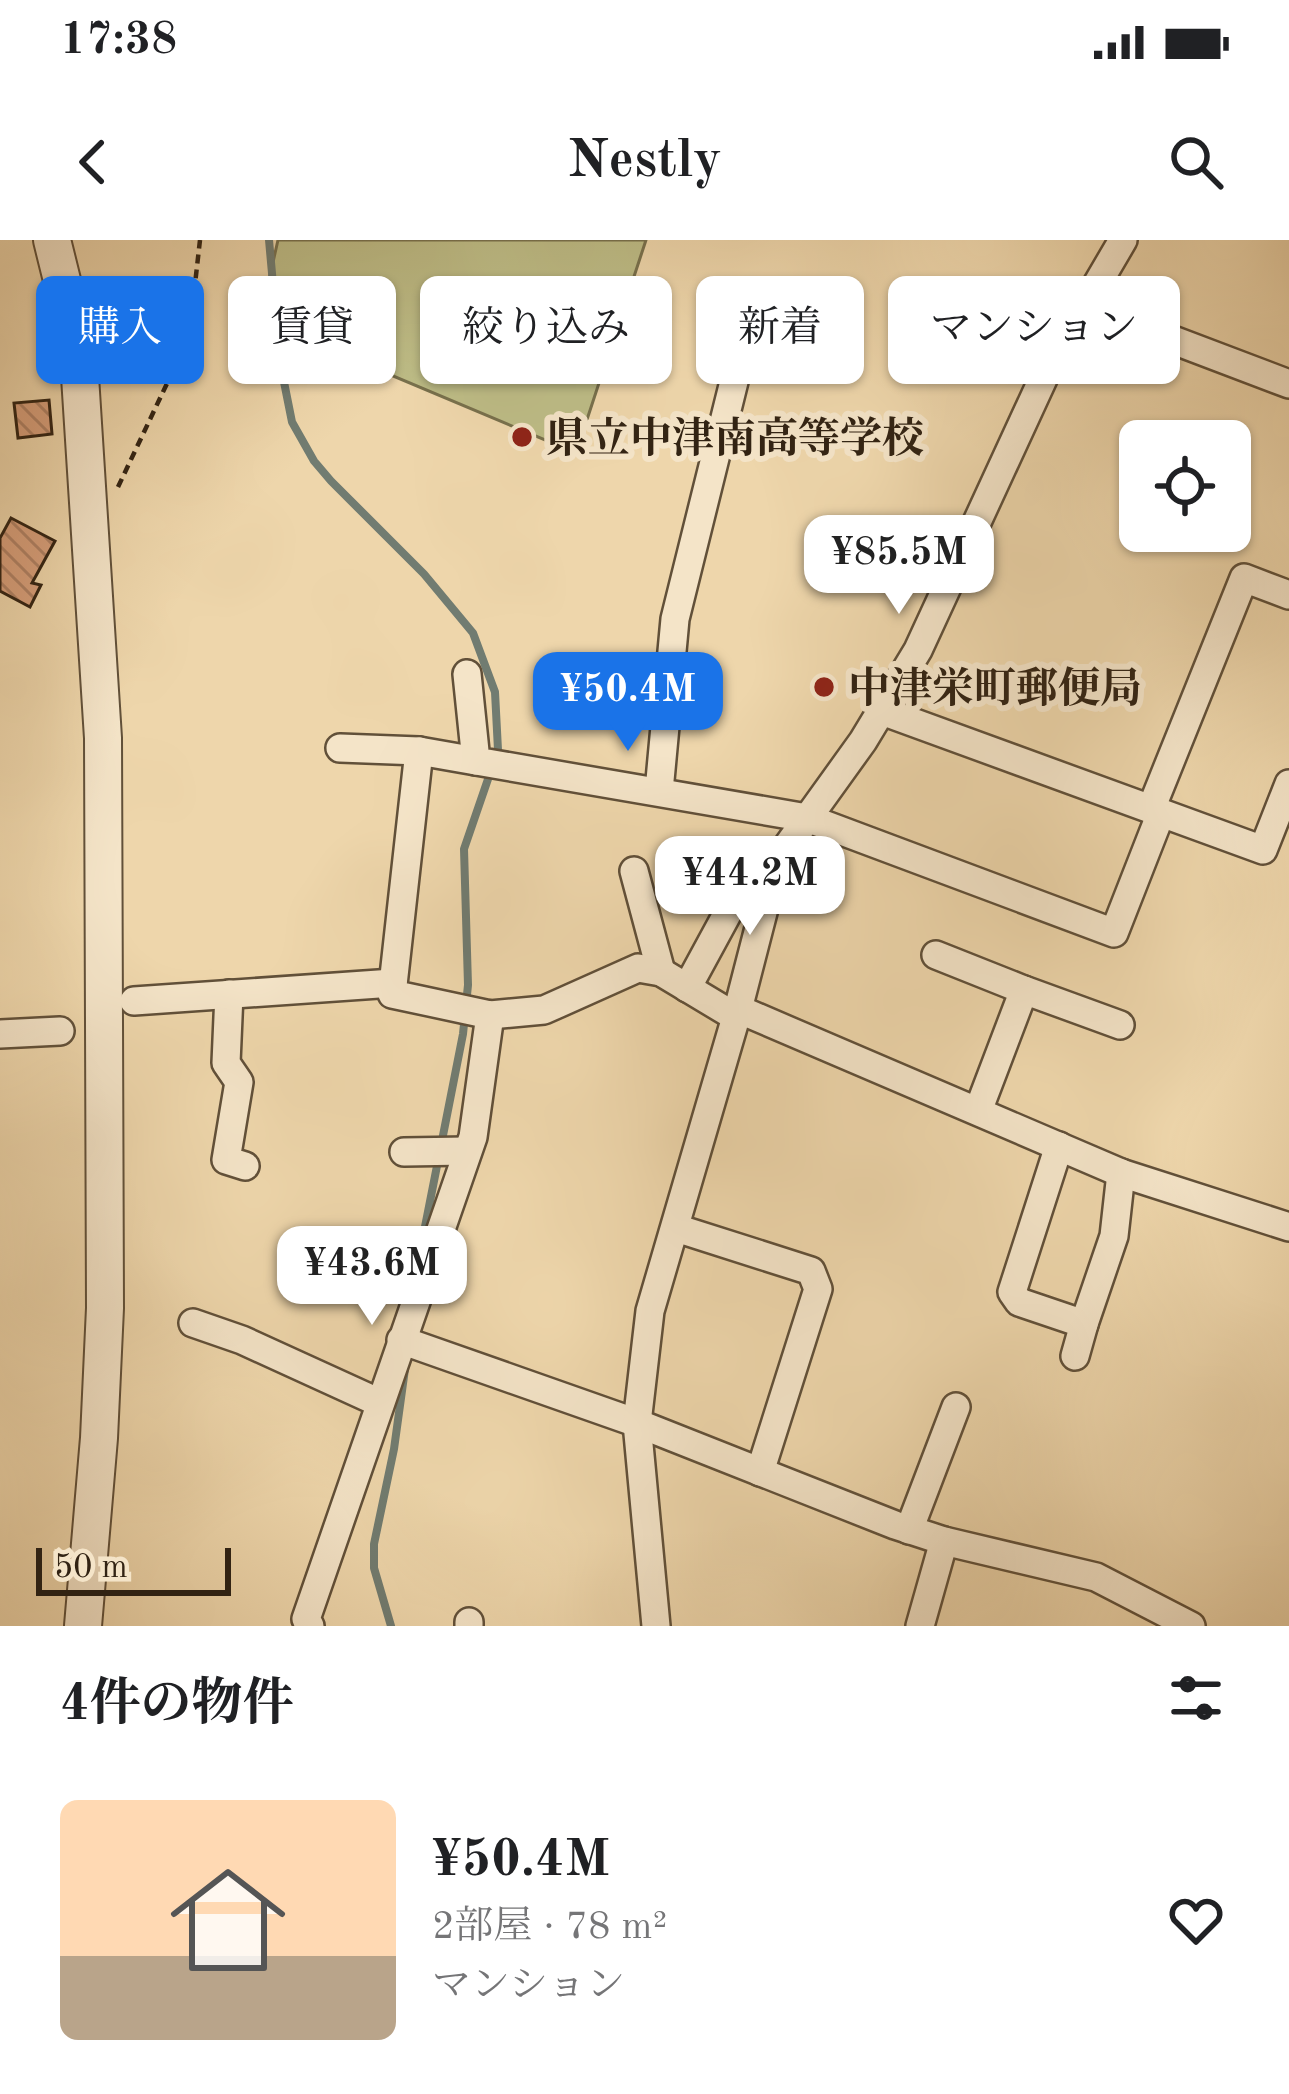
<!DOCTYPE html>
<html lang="ja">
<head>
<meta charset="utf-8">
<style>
  :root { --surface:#fff; --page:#f2f2f2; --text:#202124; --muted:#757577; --line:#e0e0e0; --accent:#1a73e8 }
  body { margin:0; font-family:"Old Standard TT","Noto Serif JP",serif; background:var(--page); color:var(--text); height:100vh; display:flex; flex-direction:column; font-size:45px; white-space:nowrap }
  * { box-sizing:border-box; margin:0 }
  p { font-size:39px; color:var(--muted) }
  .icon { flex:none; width:66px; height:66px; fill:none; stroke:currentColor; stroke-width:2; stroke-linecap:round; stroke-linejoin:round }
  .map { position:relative; height:1386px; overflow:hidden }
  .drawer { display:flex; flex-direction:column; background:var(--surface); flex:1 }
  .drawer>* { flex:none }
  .top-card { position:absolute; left:36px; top:36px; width:1218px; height:108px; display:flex; gap:24px }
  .tools { position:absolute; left:1119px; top:180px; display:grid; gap:24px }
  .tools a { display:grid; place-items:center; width:132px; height:132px; border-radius:18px; background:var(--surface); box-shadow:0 3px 9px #0004; font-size:60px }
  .scale { position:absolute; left:36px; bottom:30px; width:195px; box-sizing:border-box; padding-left:12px; border:6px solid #322313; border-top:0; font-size:33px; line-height:42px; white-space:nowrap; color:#322313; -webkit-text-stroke:9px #f4e4c8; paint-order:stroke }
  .price { position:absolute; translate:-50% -102px; padding:0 27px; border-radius:24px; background:#fff; color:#222; font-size:39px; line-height:78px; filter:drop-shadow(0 3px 6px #0008) }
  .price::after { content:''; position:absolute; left:50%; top:72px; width:36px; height:27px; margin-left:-18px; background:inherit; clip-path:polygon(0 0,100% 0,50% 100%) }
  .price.active { background:var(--accent); color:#fff }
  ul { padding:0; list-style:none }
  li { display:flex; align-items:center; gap:36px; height:300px; padding:0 60px }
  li+li { border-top:3px solid var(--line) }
  li span { display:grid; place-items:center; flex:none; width:336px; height:240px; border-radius:18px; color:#555 }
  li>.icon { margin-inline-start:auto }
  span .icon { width:144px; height:144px; fill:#fffc; stroke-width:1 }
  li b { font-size:51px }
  h2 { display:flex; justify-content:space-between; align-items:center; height:144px; padding:0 60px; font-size:51px }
  .chip { padding:0 42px; border-radius:18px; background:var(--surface); box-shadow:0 3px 9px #0004; font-size:42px; line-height:108px }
  .chip.active { background:var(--accent); color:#fff }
  .status { display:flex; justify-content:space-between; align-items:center; height:84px; padding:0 60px; background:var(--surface); direction:ltr }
  .status svg { height:33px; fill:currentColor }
  header { display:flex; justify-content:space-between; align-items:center; height:156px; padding:0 60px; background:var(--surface); font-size:54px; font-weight:600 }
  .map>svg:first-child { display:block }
  .grass { fill:#bdbc86; stroke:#78704c; stroke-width:3 }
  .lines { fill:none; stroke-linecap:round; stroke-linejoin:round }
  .stream { stroke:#717c71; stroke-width:8 }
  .building { fill:url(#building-back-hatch); stroke:#322313; stroke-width:3 }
  .minor-casing { stroke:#615039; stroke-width:32 }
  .tertiary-casing { stroke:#615039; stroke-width:40 }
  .path { stroke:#322313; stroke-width:4.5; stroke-dasharray:9 6; stroke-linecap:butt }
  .minor { stroke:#f4e4c8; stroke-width:27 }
  .tertiary { stroke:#f4e4c8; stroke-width:36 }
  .poi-dot { fill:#8f2418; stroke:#f4e4c8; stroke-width:4.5 }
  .labels { text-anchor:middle; stroke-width:12; stroke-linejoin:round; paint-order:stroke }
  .poi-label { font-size:42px; font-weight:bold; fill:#322313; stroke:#f4e4c8; text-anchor:start }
</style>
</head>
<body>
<div class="status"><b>17:38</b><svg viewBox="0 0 49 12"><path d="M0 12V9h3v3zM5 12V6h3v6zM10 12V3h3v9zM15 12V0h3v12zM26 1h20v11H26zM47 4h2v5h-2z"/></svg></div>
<header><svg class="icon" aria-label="back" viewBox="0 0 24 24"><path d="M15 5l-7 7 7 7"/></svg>Nestly<svg class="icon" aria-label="search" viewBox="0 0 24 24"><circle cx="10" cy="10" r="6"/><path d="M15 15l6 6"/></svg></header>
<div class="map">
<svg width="1289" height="1386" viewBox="0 0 1289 1386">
  <defs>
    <pattern id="building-back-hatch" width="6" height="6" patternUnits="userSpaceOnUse" patternTransform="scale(3)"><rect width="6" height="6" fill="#d79f7b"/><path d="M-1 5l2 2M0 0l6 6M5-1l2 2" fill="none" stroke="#af8164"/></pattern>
  </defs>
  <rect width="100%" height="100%" fill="#eed6ab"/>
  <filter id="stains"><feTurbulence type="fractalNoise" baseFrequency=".00167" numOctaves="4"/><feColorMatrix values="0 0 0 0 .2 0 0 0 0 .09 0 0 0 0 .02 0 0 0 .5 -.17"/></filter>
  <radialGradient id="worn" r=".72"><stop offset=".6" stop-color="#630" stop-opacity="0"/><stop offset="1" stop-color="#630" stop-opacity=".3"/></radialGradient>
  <!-- grass -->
  <polygon class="grass" points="278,0 646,0 576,213 260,80"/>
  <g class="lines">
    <!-- stream -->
    <g class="stream">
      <polyline points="269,0 280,122 292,182 314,221 331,241 424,334 473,393 495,452 498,510 464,609 468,745 463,794 421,1007"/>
      <polyline points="391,1386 374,1328 374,1304 394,1209 405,1129"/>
    </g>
  </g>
  <!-- building -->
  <g class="building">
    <polygon points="49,160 52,194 18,198 14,163"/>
    <polygon points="11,278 55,301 32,343 41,345 30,367 0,351 0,298"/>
  </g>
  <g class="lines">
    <defs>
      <g id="minor">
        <polyline points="1086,67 1289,144"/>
        <polyline points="467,434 476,521 807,578 1114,693 1161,573"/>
        <polyline points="882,471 1263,610 1289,544"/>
        <polyline points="340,508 419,511 476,521"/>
        <polyline points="419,511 392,754 490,775 544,770 638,728 661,732 736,777"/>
        <polyline points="659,551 675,379 754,61"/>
        <polyline points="1151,569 1244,338 1289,355"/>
        <polyline points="634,631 661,732"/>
        <polyline points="936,715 1024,750"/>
        <polyline points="687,748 732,665 776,622"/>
        <polyline points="229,754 226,823 239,842 226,920 245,926"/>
        <polyline points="134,761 393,743"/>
        <polyline points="738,769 1121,933 1289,987"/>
        <polyline points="0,794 60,791"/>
        <polyline points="978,871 1024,750 1120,785"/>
        <polyline points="1059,906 1012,1052 1019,1062 1084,1084 1114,996 1121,933"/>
        <polyline points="404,912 467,911"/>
        <polyline points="676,988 811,1031 818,1049 760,1232"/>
        <polyline points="193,1083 242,1100 380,1163"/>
        <polyline points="401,1100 637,1183 895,1285 944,1301 1096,1337 1191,1386"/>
        <polyline points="1075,1116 1084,1084"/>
        <polyline points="909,1290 956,1167"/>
        <polyline points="310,1386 306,1379 473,897 490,775"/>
        <polyline points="469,1386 469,1382"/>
        <polyline points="656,1386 637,1183 650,1071 736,777 776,622 863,501 918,410 1048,128 1123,0"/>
        <polyline points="920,1386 944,1301"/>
      </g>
      <polyline id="tertiary" points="52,0 78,105 103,498 105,1068 99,1198 83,1386"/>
    </defs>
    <!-- minor casing -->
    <use href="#minor" class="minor-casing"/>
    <!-- tertiary casing -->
    <use href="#tertiary" class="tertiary-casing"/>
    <!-- path -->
    <polyline class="path" points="118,247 189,97 200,0"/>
    <!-- minor -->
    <use href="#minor" class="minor"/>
    <!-- tertiary -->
    <use href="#tertiary" class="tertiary"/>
  </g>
  <!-- markers -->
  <g class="poi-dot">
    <circle cx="522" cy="197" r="12"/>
    <circle cx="824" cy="447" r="12"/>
  </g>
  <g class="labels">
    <!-- poi labels -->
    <g class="poi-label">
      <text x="546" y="212">県立中津南高等学校</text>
      <text x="848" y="462">中津栄町郵便局</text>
    </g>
  </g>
  <rect width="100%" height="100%" filter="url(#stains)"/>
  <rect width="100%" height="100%" fill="url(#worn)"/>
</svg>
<div class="tools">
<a><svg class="icon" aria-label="locate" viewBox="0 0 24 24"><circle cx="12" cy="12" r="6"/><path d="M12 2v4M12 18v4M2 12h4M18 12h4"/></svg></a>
</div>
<div class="scale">50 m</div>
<b class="price" style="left:899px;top:377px">¥85.5M</b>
<b class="price active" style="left:628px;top:514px">¥50.4M</b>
<b class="price" style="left:750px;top:698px">¥44.2M</b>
<b class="price" style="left:372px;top:1088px">¥43.6M</b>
<div class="top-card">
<a class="chip active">購入</a>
<a class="chip">賃貸</a>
<a class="chip">絞り込み</a>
<a class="chip">新着</a>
<a class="chip">マンション</a>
</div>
</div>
<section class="drawer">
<h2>4件の物件<svg class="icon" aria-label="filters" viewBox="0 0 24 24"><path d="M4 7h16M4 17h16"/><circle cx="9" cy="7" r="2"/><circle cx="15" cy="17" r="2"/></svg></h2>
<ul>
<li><span style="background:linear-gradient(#ffd9b3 65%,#b9a48a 0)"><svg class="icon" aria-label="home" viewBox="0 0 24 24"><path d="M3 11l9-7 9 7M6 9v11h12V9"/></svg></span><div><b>¥50.4M</b><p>2部屋 · 78 m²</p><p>マンション</p></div><svg class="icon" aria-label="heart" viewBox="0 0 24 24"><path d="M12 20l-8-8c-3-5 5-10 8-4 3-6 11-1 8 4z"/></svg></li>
</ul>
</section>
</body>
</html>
